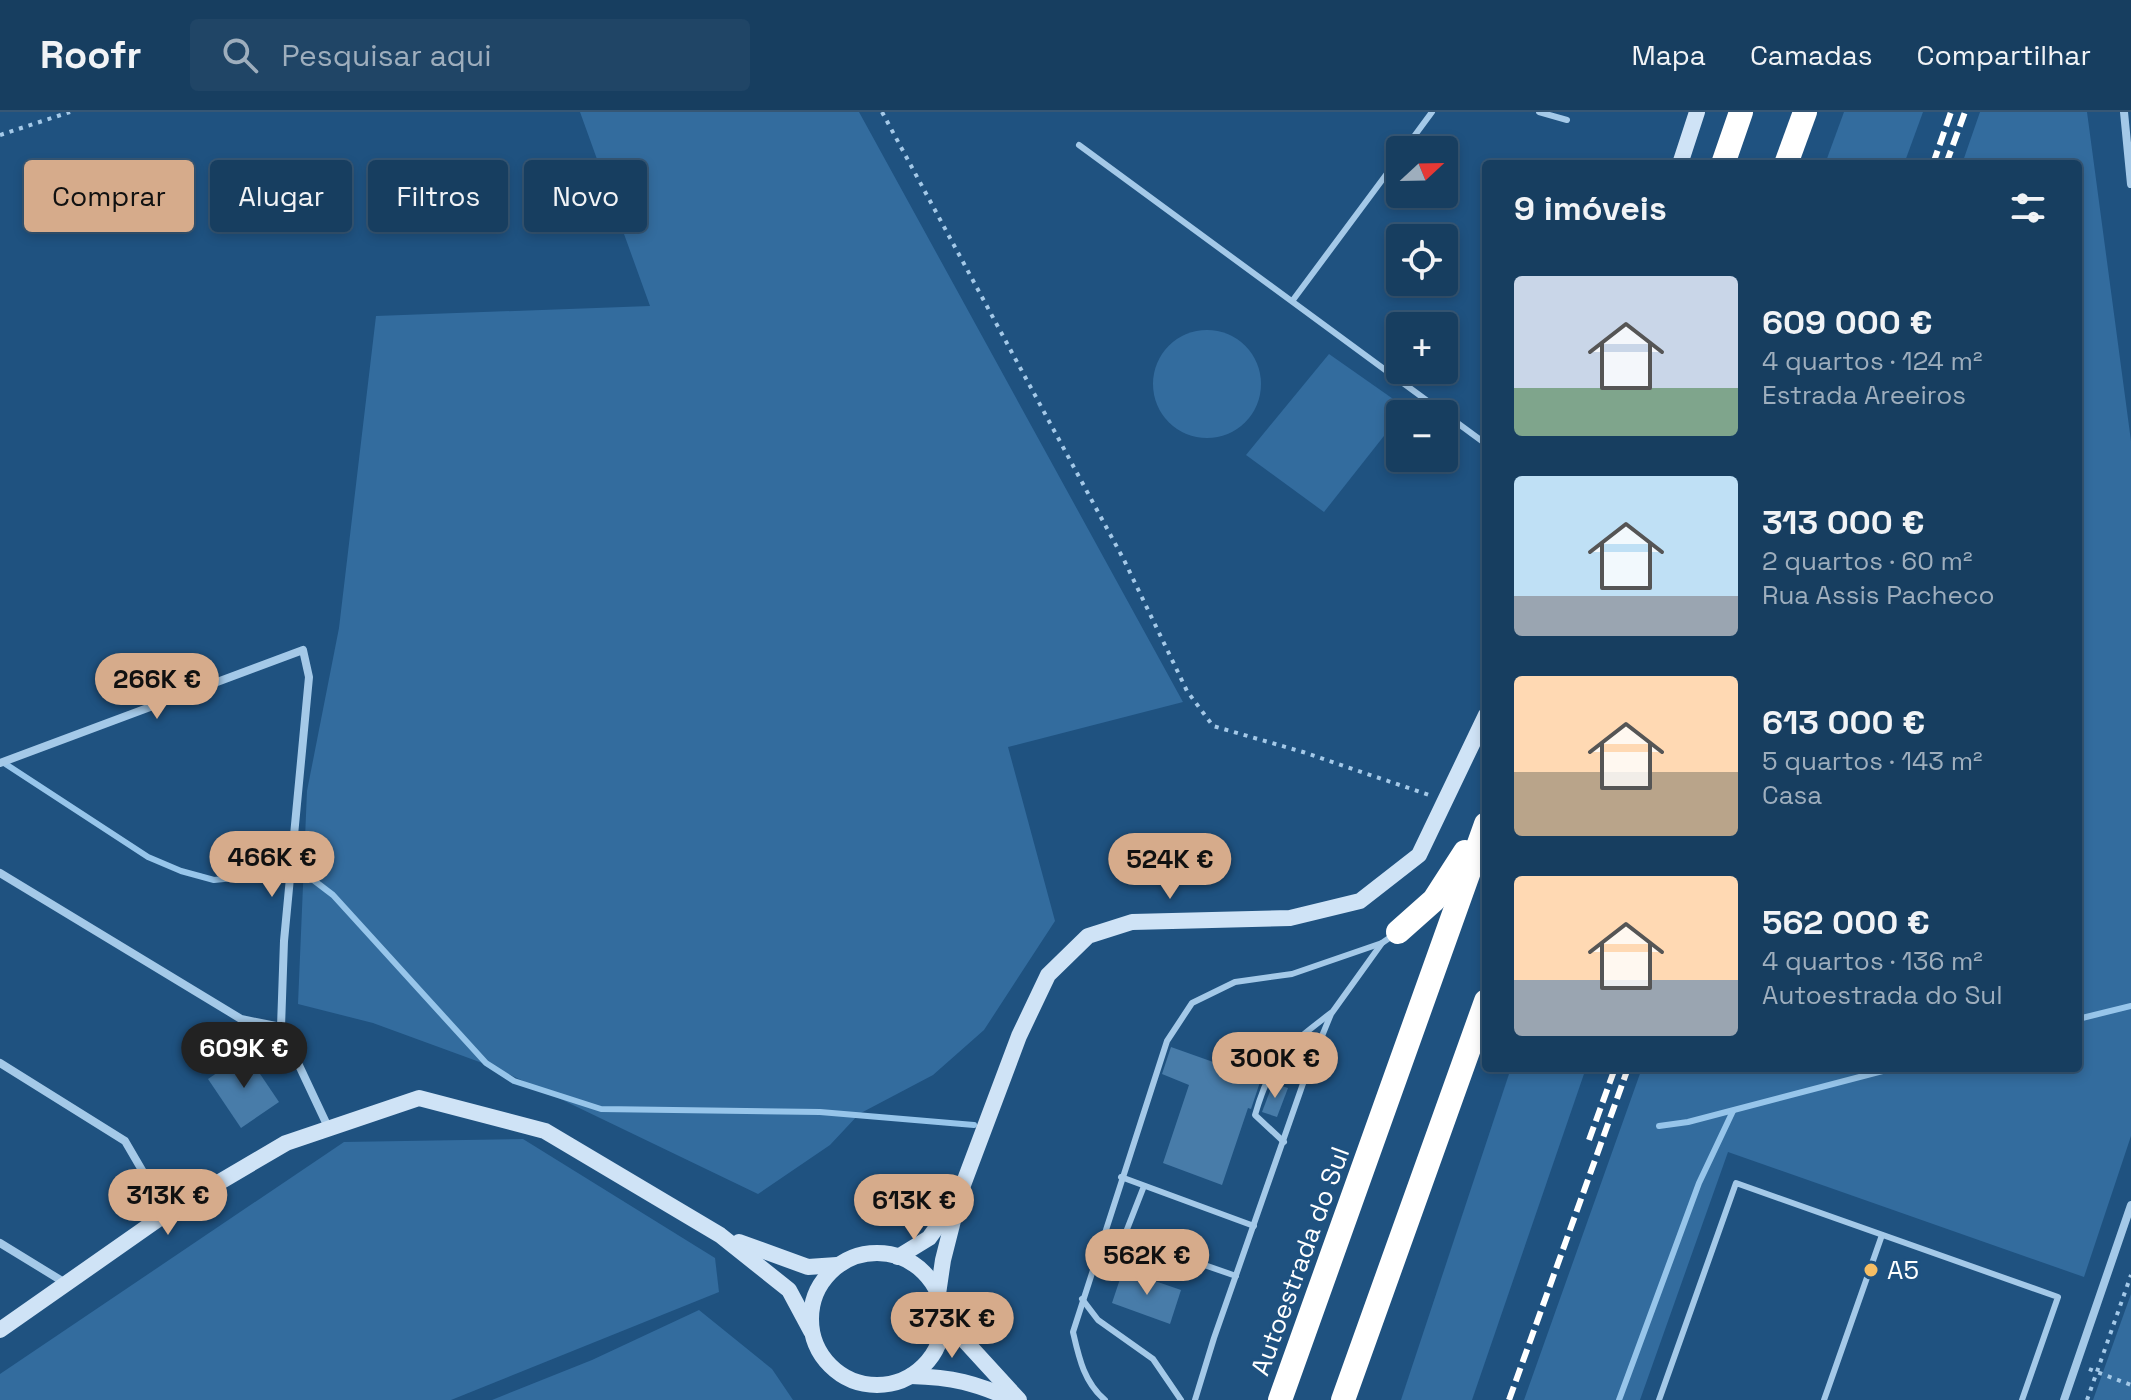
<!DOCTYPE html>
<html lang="pt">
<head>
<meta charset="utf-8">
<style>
  :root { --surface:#173e60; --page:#204566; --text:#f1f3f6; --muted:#9eaebd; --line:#365775; --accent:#d6ab8b }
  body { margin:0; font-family:"Space Grotesk",sans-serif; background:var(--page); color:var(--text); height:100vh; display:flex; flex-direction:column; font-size:30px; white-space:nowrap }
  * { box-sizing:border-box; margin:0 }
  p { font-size:26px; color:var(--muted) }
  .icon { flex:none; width:44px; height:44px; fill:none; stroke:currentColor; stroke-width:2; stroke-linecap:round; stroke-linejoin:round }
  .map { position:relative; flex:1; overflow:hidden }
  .side { position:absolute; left:1482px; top:48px; width:600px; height:912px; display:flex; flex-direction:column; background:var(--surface); border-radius:8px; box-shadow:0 4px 12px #0003,0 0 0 2px var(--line) }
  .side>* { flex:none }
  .banner { position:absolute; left:24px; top:48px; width:760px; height:72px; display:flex; gap:16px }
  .needle { width:52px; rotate:68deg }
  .buttons { position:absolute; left:1386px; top:24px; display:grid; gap:16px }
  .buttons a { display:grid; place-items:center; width:72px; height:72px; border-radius:8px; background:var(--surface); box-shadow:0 4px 12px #0003,0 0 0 2px var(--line); font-size:40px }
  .price { position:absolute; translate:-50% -68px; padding:0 18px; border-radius:28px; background:var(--accent); color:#111; font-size:26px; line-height:52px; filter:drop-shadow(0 2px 4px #0008) }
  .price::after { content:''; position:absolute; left:50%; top:48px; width:24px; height:18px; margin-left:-12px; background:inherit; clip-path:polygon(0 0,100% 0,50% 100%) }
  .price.on { background:#222; color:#fff }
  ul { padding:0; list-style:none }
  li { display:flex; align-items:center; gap:24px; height:200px; padding:0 32px }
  li span { display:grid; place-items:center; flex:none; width:224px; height:160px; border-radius:8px; color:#555 }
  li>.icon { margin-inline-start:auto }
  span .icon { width:96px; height:96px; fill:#fffc; stroke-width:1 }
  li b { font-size:34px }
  h2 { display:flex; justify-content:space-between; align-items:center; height:96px; padding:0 32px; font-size:34px }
  .chip { padding:0 28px; border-radius:8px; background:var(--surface); box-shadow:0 4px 12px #0003,0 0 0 2px var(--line); font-size:28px; line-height:72px }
  .chip.on { background:var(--accent); color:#111 }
  header { display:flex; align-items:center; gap:48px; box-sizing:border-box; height:112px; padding:0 40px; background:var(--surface); border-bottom:2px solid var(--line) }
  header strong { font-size:38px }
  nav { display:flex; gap:44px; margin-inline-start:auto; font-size:28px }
  .search { width:560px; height:72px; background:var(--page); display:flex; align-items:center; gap:20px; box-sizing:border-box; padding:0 28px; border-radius:8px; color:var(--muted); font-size:30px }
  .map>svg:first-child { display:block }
  .green { fill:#336c9e }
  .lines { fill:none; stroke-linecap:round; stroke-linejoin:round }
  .stream { stroke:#97c5ea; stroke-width:6 }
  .building { fill:#487ca9 }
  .path { stroke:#a4c9e8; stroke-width:4; stroke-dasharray:4 6; stroke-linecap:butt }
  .lane { stroke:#a4c9e8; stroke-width:6 }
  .street { stroke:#a4c9e8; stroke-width:8 }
  .secondary { stroke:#cfe3f6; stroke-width:16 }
  .highway { stroke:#fff; stroke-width:24 }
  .rail { stroke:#fff; stroke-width:6; stroke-dasharray:14 6; stroke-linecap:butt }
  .poi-dot { fill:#f6be64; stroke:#1f5280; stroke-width:3 }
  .labels { text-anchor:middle; stroke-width:6; stroke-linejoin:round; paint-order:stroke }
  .street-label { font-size:26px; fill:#fff; stroke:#1f5280 }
  .poi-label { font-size:26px; fill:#fff; stroke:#1f5280; text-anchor:start }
</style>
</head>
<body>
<header>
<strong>Roofr</strong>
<div class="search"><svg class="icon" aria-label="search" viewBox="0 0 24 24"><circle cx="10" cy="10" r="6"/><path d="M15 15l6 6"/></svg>Pesquisar aqui</div>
<nav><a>Mapa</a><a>Camadas</a><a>Compartilhar</a></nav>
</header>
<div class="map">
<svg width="2131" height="1288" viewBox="0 0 2131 1288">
  <rect width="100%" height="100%" fill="#1f5280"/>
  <!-- green -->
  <g class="green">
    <polygon points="580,0 859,0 1183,590 1008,635 1055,809 984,918 933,963 859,1002 830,1033 758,1082 496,956 373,911 298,892 307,679 339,516 376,204 650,194"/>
    <polygon points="1844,0 1923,0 1904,52 1825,52"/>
    <polygon points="1980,0 2087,0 2131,329 2131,1024 2084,1165 1728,1040 1640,1288 1524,1288 1642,956 2078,956 2078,52 1962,52"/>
    <circle cx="1207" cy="272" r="54"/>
    <polygon points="1329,242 1406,296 1324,400 1246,343"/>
    <polygon points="1511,956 1586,956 1472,1288 1401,1288"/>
    <polygon points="523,1027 715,1146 719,1180 451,1288 0,1288 0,1262 344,1030"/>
    <polygon points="2131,1182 2131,1288 2093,1288"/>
    <polygon points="699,1198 772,1257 793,1288 492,1288 592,1248"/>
  </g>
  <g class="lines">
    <!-- stream -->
    <g class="stream">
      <polyline points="4,651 148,745 181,759 214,768 292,760 312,767 333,783 486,951 514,969 601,997 820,1000 974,1013"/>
      <polyline points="2078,907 2131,894"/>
      <polyline points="1659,1014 1688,1010 1894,956"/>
      <polyline points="1619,1288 1699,1071 1733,999"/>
    </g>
  </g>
  <!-- building -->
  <g class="building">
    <polygon points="1171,935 1261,967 1251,997 1248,996 1222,1073 1163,1051 1189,973 1162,962"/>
    <polygon points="246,941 279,990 241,1016 208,967"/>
    <polygon points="1273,971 1288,976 1277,1005 1262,1000"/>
    <polygon points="1123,1158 1181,1178 1170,1212 1112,1191"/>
  </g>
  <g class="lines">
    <!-- path -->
    <g class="path">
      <polyline points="882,0 1124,448 1187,579 1213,614 1303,640 1429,683"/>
      <polyline points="0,23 70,0"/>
      <polyline points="2089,1257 2131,1273"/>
      <polyline points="2087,1288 2131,1163"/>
    </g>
    <!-- lane -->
    <g class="lane">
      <polyline points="1539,0 1567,8"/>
      <polyline points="1079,33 1486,332"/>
      <polyline points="1404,38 1432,0"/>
      <polyline points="1293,188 1400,44"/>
      <path d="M1284,1030L1255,1003C1271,947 1285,936 1331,901"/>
      <polyline points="1121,1065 1254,1114"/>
      <polyline points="1144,1074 1124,1125 1236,1164"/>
      <polyline points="1082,1187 1098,1208 1153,1247 1181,1288"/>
      <path d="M1105,1288C1084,1270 1079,1246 1073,1220L1167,929L1192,891L1235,870L1292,862L1382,831"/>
      <polyline points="1195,1288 1214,1226 1306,963 1331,902 1382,831 1395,822"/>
      <polyline points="1659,1288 1736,1071 2058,1185 2022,1288"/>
      <polyline points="1824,1288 1882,1123"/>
    </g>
    <!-- street -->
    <g class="street">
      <polyline points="2124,0 2131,72"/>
      <polyline points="0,651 303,538 309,565 284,829 281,915 328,1015"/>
      <polyline points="0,761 241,907 281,915"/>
      <polyline points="0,951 125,1029 167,1101"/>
      <polyline points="0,1131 67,1172"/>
      <polyline points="2064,1288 2131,1093"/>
    </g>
    <!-- secondary -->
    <g class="secondary">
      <polyline points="1680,52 1697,0"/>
      <polyline points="739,1130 808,1155 837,1153"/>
      <circle cx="877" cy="1207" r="66"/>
      <polyline points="898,1145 929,1126 953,1093"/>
      <polyline points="938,1182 943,1148 960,1081 1019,924 1048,863 1088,824 1132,810 1290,806 1360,789 1419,743 1486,603"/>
      <polyline points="943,1205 1019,1288"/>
      <polyline points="0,1218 167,1101 286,1031 419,986 545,1019 720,1123 789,1178 811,1219"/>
      <path d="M911,1264C952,1265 976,1271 1013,1288"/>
    </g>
    <!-- highway -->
    <g class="highway">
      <polyline points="1723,52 1741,0"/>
      <polyline points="1786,52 1805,0"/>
      <polyline points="1398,820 1434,788 1465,740"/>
      <polyline points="1280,1288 1486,712"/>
      <polyline points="1343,1288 1486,889"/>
    </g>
    <!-- rail -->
    <g class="rail">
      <polyline points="1933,52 1951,0"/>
      <polyline points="1946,52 1965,0"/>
      <polyline points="1589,1028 1615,956"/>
      <polyline points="1509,1288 1628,956"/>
    </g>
  </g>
  <!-- markers -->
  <circle class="poi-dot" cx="1871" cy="1158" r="8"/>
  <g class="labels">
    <!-- street labels -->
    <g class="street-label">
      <text transform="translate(1300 1149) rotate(-70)" y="9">Autoestrada do Sul</text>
    </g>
    <!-- poi labels -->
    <g class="poi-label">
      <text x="1887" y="1167">A5</text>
    </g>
  </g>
</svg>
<div class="buttons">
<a><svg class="needle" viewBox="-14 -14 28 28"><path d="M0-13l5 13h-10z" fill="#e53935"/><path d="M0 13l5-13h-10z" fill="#9eaebd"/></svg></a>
<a><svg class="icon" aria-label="locate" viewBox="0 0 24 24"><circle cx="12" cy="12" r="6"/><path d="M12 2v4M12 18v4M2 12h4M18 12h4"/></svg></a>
<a>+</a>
<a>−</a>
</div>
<b class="price" style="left:157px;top:609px">266K €</b>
<b class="price" style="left:272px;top:787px">466K €</b>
<b class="price" style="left:1170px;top:789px">524K €</b>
<b class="price on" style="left:244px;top:978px">609K €</b>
<b class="price" style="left:1275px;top:988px">300K €</b>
<b class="price" style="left:168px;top:1125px">313K €</b>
<b class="price" style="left:914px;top:1130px">613K €</b>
<b class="price" style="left:1147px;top:1185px">562K €</b>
<b class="price" style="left:952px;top:1248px">373K €</b>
<div class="banner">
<a class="chip on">Comprar</a>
<a class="chip">Alugar</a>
<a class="chip">Filtros</a>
<a class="chip">Novo</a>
</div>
<section class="side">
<h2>9 imóveis<svg class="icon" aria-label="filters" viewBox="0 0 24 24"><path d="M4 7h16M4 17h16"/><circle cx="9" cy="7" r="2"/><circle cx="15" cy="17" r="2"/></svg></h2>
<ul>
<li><span style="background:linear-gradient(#c9d6e8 70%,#7fa58c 0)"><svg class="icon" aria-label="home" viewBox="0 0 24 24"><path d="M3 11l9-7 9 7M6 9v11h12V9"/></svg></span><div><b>609 000 €</b><p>4 quartos · 124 m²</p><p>Estrada Areeiros</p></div></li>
<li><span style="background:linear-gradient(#bfe0f5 75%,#9aa5b1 0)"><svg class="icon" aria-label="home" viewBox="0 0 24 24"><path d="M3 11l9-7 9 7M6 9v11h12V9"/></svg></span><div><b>313 000 €</b><p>2 quartos · 60 m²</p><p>Rua Assis Pacheco</p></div></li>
<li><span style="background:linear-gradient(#ffd9b3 60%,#b9a48a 0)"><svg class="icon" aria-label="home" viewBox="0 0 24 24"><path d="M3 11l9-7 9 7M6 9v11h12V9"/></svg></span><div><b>613 000 €</b><p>5 quartos · 143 m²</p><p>Casa</p></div></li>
<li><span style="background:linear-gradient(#ffd9b3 65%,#9aa5b1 0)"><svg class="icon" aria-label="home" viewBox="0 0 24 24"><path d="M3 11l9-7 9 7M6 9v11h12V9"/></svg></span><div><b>562 000 €</b><p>4 quartos · 136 m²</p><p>Autoestrada do Sul</p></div></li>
</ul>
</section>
</div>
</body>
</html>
